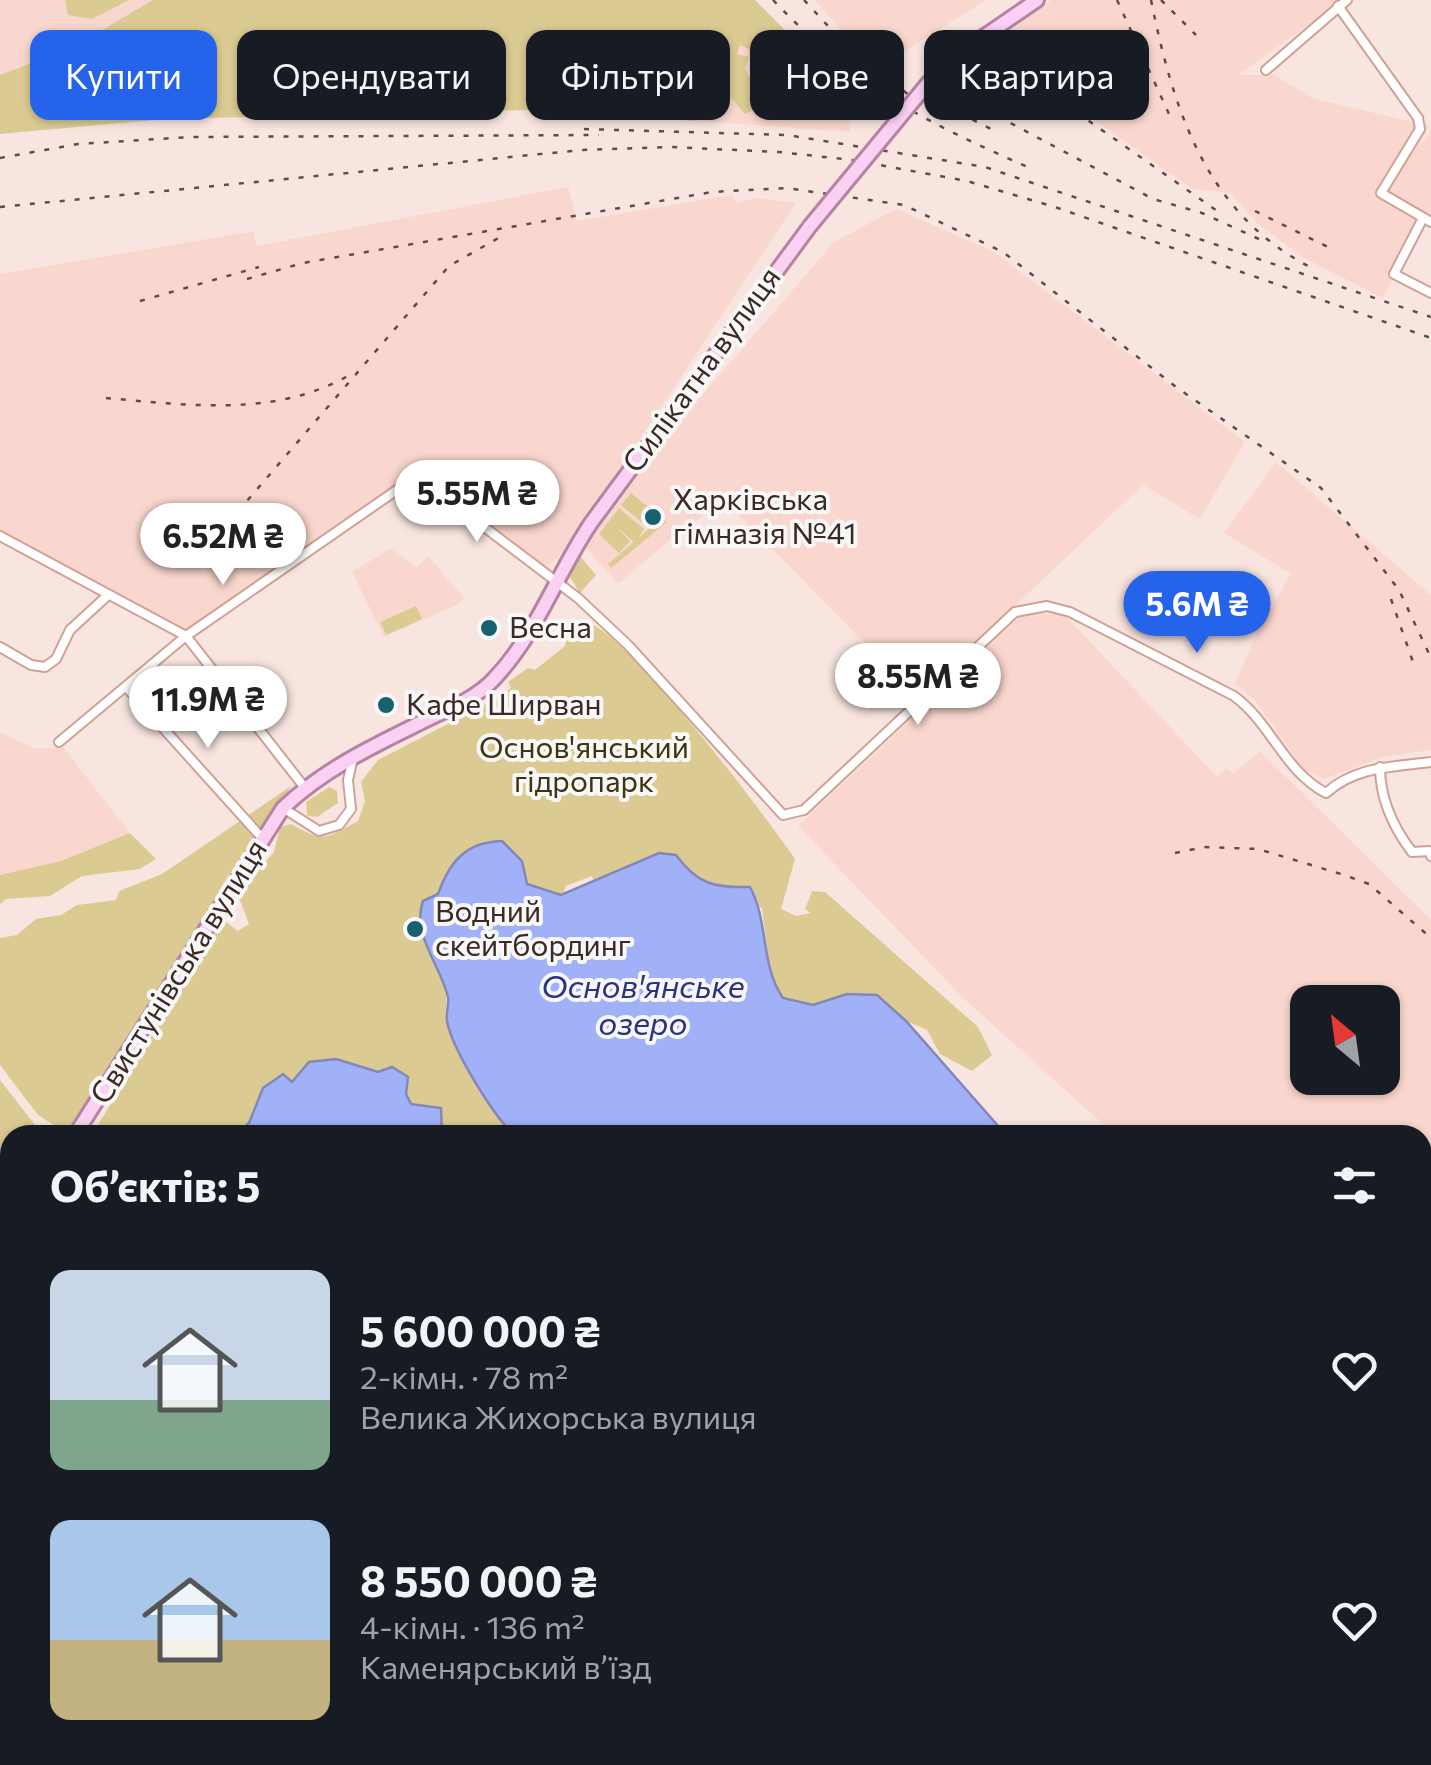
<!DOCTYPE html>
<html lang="uk">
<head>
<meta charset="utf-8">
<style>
  :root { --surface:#171b24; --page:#20242c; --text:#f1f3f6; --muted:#9ea1a6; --accent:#2563eb }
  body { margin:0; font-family:Commissioner,sans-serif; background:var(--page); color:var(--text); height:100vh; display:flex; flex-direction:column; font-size:38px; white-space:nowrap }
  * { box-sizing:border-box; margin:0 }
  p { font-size:32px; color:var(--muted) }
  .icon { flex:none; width:55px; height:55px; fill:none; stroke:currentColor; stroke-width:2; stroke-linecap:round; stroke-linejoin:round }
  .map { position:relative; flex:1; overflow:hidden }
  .side { position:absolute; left:0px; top:1125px; width:1432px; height:640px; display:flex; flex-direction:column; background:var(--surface); border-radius:30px 30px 0 0; box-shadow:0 2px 8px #0004 }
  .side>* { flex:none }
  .banner { position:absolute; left:30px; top:30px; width:1372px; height:90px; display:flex; gap:20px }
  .needle { width:65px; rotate:331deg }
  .controls { position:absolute; left:1290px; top:985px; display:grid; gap:20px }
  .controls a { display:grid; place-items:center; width:110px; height:110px; border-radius:20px; background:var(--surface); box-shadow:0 2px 8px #0004; font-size:50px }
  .price { position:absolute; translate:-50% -85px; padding:0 22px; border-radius:35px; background:#fff; color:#222; font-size:32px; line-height:65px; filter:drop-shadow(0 2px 5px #0008) }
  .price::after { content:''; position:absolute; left:50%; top:60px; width:30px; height:22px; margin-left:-15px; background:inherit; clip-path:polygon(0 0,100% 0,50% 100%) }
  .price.on { background:var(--accent); color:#fff }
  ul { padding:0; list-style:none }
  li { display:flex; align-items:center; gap:30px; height:250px; padding:0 50px }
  li span { display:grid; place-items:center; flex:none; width:280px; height:200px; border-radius:20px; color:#555 }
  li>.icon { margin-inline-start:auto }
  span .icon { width:120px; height:120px; fill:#fffc; stroke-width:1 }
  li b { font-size:42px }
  h2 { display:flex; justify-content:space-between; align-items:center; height:120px; padding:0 50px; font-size:42px }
  .tag { padding:0 35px; border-radius:20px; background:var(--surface); box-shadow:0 2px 8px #0004; font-size:35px; line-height:90px }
  .tag.on { background:var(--accent); color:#fff }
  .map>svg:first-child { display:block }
  .built { fill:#fad7ce; fill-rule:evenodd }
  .green { fill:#dbcb93 }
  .water { fill:#a1b1f8; stroke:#8388b9; stroke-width:2.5 }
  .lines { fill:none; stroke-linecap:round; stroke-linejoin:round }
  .minor-casing { stroke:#d0a196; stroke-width:12 }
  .primary-casing { stroke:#b683a5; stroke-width:18 }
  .minor { stroke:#fff; stroke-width:8 }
  .primary { stroke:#fad1f2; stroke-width:12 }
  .rail { stroke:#5f4c48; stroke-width:2.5; stroke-dasharray:5 10; stroke-linecap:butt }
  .primary-bridge-casing { stroke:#b683a5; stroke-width:18; stroke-linecap:butt }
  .primary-bridge { stroke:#fad1f2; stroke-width:12 }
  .poi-dot { fill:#17616f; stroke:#f7f7f7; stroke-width:4 }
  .labels { text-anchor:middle; stroke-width:8; stroke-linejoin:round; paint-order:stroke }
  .street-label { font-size:30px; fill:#3c2925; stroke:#f7f7f7 }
  .poi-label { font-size:30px; fill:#3c2925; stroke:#f7f7f7; text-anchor:start }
  .park-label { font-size:30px; fill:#3d3410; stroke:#f7f7f7 }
  .water-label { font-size:32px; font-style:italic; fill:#2b3383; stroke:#f7f7f7 }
</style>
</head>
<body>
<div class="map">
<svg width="1431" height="1765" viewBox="0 0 1431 1765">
  <rect width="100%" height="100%" fill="#f9e5e0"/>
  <!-- built -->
  <g class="built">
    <polygon points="0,0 153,0 90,38 0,75"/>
    <polygon points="815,0 986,0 875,70"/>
    <polygon points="1051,0 1344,0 1238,75 1275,75 1312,98 1429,126 1417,148 1431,132 1431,213 1427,212 1383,298 1302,257 1257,223 1230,193 1192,189 990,46"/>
    <polygon points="740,45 826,85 828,110 851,113 850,132 696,121 698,78"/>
    <polygon points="568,187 577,221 732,195 736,203 755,198 796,203 572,542 546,570 420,468 187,630 0,530 0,274 254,231 256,246"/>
    <polygon points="896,209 993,251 1245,442 1200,519 1143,485 918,697 720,496 678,542 671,539 618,584 585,547 637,471 834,242"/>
    <polygon points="1276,462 1431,595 1431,750 1383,757 1324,779 1304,770 1255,700 1235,684 1259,628 1291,574 1224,533"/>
    <polygon points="391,548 417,568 428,556 464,598 457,605 384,637 352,572"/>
    <path d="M1025,612L1065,615L1217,777L1227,768L1233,774L1260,751L1431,920V1471L1422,1462V1135H1115L962,997L798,826ZM1308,1002H1382V1078H1308Z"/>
    <polygon points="0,732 36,749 63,747 130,833 100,850 0,881"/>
  </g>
  <!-- green -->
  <g class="green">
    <polygon points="65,0 129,0 92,19 68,15"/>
    <polygon points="153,0 755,0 820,65 826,85 740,45 737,54 749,57 745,69 764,104 745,114 730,97 727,82 700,78 696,121 527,110 165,119 0,134 0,75 75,46"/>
    <polygon points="631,493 667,522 611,568 608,564 634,542 615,526 630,541 619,553 599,534 619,508 644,529 638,538 655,524 651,520 646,526 621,505"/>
    <polygon points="579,555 596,575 580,593 570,577"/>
    <polygon points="416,606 422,619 386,635 380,622"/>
    <path d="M589,623C630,637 763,812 795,859L781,909L796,916L811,913L805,909L812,891L825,892L978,1027L992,1055L972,1071L940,1054L927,1030L906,1021L876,995L847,994L813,1005L783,998L771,981L762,908L695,880L676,855C643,851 624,873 594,883L592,876L566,886L562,896L527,884L522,859L502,841L419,911L446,994L447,1022L517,1135H442L440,1108L291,1082L263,1088L249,1123L234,1135H92L222,919L238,931L249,924L238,895L274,852L280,827L291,824C324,843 325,839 358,821L365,801L361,782L378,760L496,699L511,688L508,682L528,668L535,670L565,646L566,636L574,640L591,635L581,628Z"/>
    <polygon points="291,786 77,1120 70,1125 54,1125 38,1115 0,1065 0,938 17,935 36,919 61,915 77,905 116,900 119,891 162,874"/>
    <polygon points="329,787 337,791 338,803 317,817 307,816 306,802"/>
    <polygon points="130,833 156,859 140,869 82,876 50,896 6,899 0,904 0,875 61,861"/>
    <polygon points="0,1080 43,1135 10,1135 10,1217 0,1234"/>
    <polygon points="10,1244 10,1755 129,1755 119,1765 0,1765 0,1262"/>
  </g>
  <!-- water -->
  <g class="water">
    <path d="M502,841L522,861L527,884L561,895L659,853L676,855C697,884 714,888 750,887C769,922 760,965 783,998L813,1005L847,994L877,995L906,1021L1006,1135H514C493,1115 452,1049 447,1021C446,1013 449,1005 448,997C441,966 411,934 423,901L438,894C450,861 466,842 502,841Z"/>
    <polygon points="336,1059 378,1072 392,1067 408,1077 406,1094 411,1104 441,1108 442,1135 234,1135 249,1123 263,1088 283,1074 292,1082 309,1062"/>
    <polygon points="1423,1516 1431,1519 1431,1765 690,1765 691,1755 1422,1755"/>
    <polygon points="263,1755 668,1755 669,1765 256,1765"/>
  </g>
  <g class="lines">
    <defs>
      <g id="minor">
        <polyline points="1338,6 1418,118"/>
        <polyline points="1266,70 1347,0"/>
        <polyline points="1418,118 1420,129 1381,193 1431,222"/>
        <polyline points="1423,218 1394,274 1431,293"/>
        <polyline points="0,536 186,636 305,788"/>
        <polyline points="0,647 31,665 45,667 56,659 70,630 108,595"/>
        <polyline points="127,688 262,838"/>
        <path d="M59,742L186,636L417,476L578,598L628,645L783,815L804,810L1015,612L1047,606L1070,612L1234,696C1271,723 1284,771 1326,793C1356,766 1393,767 1431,762"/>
        <path d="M1380,767C1380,798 1393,827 1412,852L1429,851L1431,856"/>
        <polyline points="283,808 319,831 339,825 351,809 348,780 353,758"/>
        <polyline points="209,1755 220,1765"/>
      </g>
      <g id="primary">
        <polyline points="929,82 960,53 1037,0"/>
        <path d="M75,1135L283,808C323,770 371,747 420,723C444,711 474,700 493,680C537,634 556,575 591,523L810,226"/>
        <polyline points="0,1253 10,1238"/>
      </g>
    </defs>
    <!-- minor casing -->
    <use href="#minor" class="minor-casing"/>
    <!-- primary casing -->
    <use href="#primary" class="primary-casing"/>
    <!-- minor -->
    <use href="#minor" class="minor"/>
    <!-- primary -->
    <use href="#primary" class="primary"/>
    <!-- rail -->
    <g class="rail">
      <path d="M773,0C857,88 923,121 1032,169"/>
      <polyline points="804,0 840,39 915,100"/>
      <polyline points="1117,0 1169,114"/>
      <path d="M1151,0C1173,108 1205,214 1312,268"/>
      <polyline points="1161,0 1196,35"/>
      <polyline points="1015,69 1220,213"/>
      <polyline points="971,102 1153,199 1202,213 1259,239"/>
      <polyline points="959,113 995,131"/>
      <polyline points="584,129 787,135 985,167 1431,317"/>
      <polyline points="0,158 78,144 190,137 599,135"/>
      <polyline points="0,207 582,150 670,147 779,152 852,160 967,181 1055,207 1431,338"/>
      <polyline points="1255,211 1330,248"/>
      <polyline points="247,279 303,263 712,192 786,188 904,205 1003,252 1176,387 1321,488 1399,590 1431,658"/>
      <polyline points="140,301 259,267"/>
      <path d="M106,398C186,405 278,418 351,374"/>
      <polyline points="228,523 449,266 502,236"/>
      <polyline points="1391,599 1413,662"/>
      <polyline points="1175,853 1204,847 1258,849 1341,874 1369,884 1431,938"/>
    </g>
    <defs>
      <polyline id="primary-bridge" points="810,226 929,82"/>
    </defs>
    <!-- primary-bridge casing -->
    <use href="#primary-bridge" class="primary-bridge-casing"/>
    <!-- primary-bridge -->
    <use href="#primary-bridge" class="primary-bridge"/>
  </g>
  <!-- markers -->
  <g class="poi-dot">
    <circle cx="653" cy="517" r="10"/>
    <circle cx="489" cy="628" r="10"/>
    <circle cx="386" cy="705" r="10"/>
    <circle cx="415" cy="929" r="10"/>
  </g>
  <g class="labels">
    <!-- street labels -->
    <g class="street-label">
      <text transform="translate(702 370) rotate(-54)" y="10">Силікатна вулиця</text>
      <text transform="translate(179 972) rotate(-58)" y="10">Свистунівська вулиця</text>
    </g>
    <!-- poi labels -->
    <g class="poi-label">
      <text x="673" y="510">Харківська<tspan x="673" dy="34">гімназія №41</tspan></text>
      <text x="509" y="638">Весна</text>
      <text x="406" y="715">Кафе Ширван</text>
      <text x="435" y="922">Водний<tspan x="435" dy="34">скейтбординг</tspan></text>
    </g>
    <!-- park labels -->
    <g class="park-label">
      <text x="584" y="758">Основ'янський<tspan x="584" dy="34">гідропарк</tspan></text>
    </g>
    <!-- water labels -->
    <g class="water-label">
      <text x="643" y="998">Основ'янське<tspan x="643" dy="37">озеро</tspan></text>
    </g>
  </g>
</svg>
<div class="controls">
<a><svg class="needle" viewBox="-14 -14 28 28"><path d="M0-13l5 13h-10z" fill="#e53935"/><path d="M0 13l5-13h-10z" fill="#9ea1a6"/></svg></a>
</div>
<b class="price" style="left:477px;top:545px">5.55M ₴</b>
<b class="price" style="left:223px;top:588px">6.52M ₴</b>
<b class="price on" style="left:1197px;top:656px">5.6M ₴</b>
<b class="price" style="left:918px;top:728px">8.55M ₴</b>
<b class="price" style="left:208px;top:751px">11.9M ₴</b>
<div class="banner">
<a class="tag on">Купити</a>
<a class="tag">Орендувати</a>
<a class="tag">Фільтри</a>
<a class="tag">Нове</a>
<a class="tag">Квартира</a>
</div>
<section class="side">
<h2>Об’єктів: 5<svg class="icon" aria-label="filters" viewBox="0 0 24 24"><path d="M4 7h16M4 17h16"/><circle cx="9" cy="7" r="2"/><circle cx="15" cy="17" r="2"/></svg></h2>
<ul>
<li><span style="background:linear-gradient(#c9d6e8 65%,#7fa58c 0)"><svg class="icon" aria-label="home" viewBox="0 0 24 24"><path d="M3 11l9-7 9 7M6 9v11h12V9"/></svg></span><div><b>5 600 000 ₴</b><p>2-кімн. · 78 m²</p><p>Велика Жихорська вулиця</p></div><svg class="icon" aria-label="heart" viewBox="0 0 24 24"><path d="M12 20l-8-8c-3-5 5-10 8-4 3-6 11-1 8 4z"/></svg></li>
<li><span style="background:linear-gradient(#a9c7e8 60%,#c2b280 0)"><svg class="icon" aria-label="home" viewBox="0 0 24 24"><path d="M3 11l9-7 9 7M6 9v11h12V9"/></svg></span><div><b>8 550 000 ₴</b><p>4-кімн. · 136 m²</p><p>Каменярський в’їзд</p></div><svg class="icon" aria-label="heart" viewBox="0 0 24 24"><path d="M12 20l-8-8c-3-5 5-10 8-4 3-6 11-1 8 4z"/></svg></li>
</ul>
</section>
</div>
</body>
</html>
